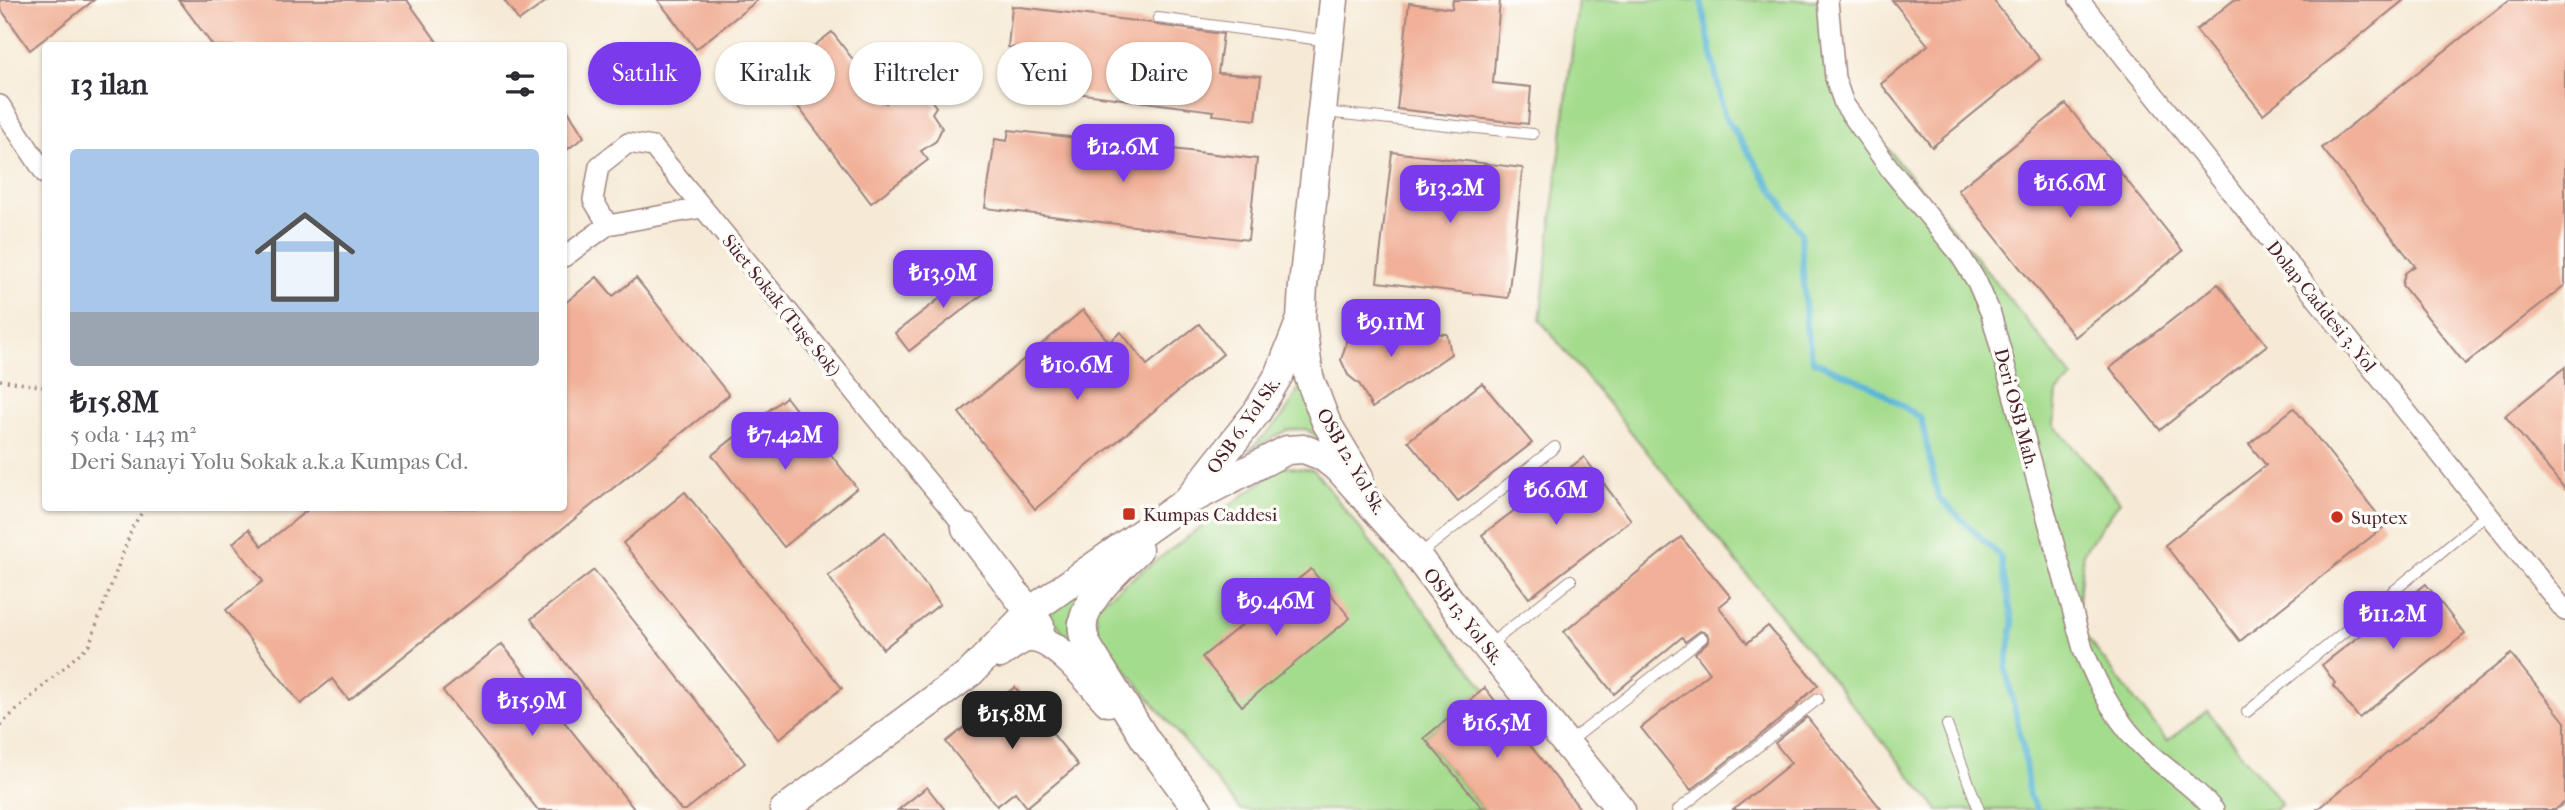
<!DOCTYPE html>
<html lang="tr">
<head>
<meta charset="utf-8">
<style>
  :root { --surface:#fff; --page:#f2f2f3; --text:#2b2b33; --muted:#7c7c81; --line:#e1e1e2; --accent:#7c3aed }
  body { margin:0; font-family:"IM FELL French Canon",serif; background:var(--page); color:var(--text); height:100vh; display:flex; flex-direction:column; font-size:26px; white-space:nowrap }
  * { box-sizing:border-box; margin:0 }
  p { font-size:23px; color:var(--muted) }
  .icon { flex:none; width:38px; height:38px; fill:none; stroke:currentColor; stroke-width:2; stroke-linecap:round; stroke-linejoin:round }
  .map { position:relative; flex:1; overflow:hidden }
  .details { position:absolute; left:42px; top:42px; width:525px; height:469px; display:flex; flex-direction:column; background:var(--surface); border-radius:7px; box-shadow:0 2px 5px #0004 }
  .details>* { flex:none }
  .guide { position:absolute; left:588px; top:42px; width:665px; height:63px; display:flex; gap:14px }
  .price { position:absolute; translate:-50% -60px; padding:0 16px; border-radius:14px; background:var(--accent); color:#fff; font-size:23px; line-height:46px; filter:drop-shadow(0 2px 4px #0008) }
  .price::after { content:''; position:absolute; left:50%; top:42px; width:21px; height:16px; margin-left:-10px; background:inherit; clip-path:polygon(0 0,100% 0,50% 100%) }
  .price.selected { background:#222; color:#fff }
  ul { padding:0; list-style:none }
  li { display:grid; align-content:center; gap:14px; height:371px; padding:0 28px }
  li+li { border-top:2px solid var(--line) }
  li span { display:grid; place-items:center; height:217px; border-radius:7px; color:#555 }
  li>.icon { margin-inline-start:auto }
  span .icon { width:126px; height:126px; fill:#fffc; stroke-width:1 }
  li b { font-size:30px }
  h2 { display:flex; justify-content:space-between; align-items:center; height:84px; padding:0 28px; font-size:30px }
  .pill { padding:0 24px; border-radius:32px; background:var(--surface); box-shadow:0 2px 5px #0004; font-size:24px; line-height:63px }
  .pill.selected { background:var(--accent); color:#fff }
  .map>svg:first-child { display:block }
  .green { fill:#a4dc8d; stroke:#777e5c; stroke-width:2 }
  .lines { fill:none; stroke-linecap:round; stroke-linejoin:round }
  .stream { stroke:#58b5d6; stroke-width:6 }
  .building { fill:#f1b097 }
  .lane-casing { stroke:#a08480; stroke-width:12 }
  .street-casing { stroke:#a08480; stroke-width:22 }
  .secondary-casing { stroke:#a08480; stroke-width:31 }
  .path { stroke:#a08480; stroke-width:3.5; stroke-dasharray:2 5; stroke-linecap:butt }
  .lane { stroke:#fff; stroke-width:10 }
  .street { stroke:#fff; stroke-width:19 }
  .secondary { stroke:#fff; stroke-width:28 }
  .poi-dot { fill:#c8321e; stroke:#fdfcf7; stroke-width:2.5 }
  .labels { text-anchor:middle; stroke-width:7; stroke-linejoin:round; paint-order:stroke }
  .street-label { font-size:19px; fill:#4a1f2b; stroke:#fdfcf7 }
  .poi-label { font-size:19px; fill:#4a1f2b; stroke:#fdfcf7; text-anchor:start }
</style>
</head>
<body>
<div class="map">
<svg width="2565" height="810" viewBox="0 0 2565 810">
  <rect width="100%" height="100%" fill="#fdfcf7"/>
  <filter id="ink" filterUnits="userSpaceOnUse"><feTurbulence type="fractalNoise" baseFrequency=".0143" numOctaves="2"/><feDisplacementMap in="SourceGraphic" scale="14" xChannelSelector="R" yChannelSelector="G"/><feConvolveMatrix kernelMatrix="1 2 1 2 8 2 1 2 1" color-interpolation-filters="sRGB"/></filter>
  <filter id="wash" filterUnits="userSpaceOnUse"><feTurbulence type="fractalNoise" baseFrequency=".00686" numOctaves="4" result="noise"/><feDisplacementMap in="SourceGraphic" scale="28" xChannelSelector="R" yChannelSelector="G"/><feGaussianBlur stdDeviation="1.57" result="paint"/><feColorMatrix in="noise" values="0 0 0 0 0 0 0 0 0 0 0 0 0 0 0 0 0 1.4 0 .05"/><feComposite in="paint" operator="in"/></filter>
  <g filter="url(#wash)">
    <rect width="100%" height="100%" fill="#f6ead6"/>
    <!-- green -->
    <g class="green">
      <polygon points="1578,0 1828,0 1838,87 2073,378 2057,392 2054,425 2120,501 2083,553 2077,625 2167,741 2207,711 2282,804 2275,810 1938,810 1540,320"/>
      <path d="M1304,375L1329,446L1306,429L1287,430L1247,452C1277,424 1289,415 1304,375Z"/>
      <polygon points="1283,466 1314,470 1485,688 1424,738 1484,810 1240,810 1098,635 1095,606"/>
      <polygon points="1105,566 1076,601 1069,620 1077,650 1048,612"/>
    </g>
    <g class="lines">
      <!-- stream -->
      <polyline class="stream" points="1701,0 1724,115 1801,233 1806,326 1813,361 1868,384 1921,418 1938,497 2000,556 2013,624 2006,669 2024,753 2029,796 2038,810"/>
    </g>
    <g id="blocks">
      <!-- building -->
      <g class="building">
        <polygon points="0,0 94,0 30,50 0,8"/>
        <polygon points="179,0 407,0 440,46 213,46"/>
        <polygon points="504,0 548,0 519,21"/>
        <polygon points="658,0 758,0 696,49"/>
        <polygon points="1453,0 1500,0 1493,83 1531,87 1528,124 1397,109 1409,3 1452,9"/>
        <polygon points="1892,0 1993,0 2040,59 1932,147 1881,84 1928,45"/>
        <polygon points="2234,0 2404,0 2263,114 2196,30"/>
        <polygon points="2509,0 2565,0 2565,285 2465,364 2402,285 2405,273 2415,266 2322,148"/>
        <polygon points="1012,6 1152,23 1157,25 1223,34 1218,73 1261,76 1256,120 1213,115 1214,111 1022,86 1026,49 1008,47"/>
        <polygon points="832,32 886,103 917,80 936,107 932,113 942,128 936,141 921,151 928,160 871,203 775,76"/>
        <polygon points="564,104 584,137 564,152"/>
        <polygon points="2066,104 2183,251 2075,337 1958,190"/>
        <polygon points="1009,130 1257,159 1248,240 985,208 995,139 1007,141"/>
        <polygon points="1392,152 1523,168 1508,298 1377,282"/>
        <polygon points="977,270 991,288 909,351 895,333"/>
        <polygon points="597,277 613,296 636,278 729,395 349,700 332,679 301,704 226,610 263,581 233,543 249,529 262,546 310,508 564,508 564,304"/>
        <polygon points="2218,284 2267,345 2160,430 2110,368"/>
        <polygon points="1083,310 1109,342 1121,332 1147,365 1199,324 1223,354 1035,509 959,413"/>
        <polygon points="1346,329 1447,334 1451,354 1372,408 1360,385 1348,375 1341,360 1346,344"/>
        <polygon points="2565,367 2565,489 2505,416"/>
        <polygon points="1482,383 1532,443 1458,501 1408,441"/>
        <polygon points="786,397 857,488 784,547 712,455"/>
        <polygon points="2294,408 2386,525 2240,641 2165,545 2266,465 2249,444"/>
        <polygon points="1584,457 1631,520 1529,598 1482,535"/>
        <polygon points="685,492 842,688 779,739 623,543"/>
        <polygon points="885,532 940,604 883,649 828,576"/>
        <polygon points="1681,537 1731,597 1719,607 1747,643 1768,626 1818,685 1797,704 1798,705 1691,790 1641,728 1710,673 1695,653 1709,641 1707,633 1700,631 1685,642 1682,637 1614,694 1564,632"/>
        <polygon points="1311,569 1350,618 1242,706 1202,657"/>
        <polygon points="594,570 745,763 686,810 681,810 531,619"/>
        <polygon points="2426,584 2465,634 2359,718 2333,685 2335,683 2322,665"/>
        <polygon points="502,644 635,810 538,810 443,691"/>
        <polygon points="2511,654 2565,722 2565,802 2555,810 2316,810"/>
        <polygon points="1015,687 1078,765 1027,807 1015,792 997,806 946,742"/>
        <polygon points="1485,688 1581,810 1484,810 1424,738"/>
        <polygon points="1807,717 1823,737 1882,810 1733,810 1791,763 1775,743"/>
        <polygon points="927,787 945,810 898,810"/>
      </g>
    </g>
  </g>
  <g filter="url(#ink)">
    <use href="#blocks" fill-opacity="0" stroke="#a08480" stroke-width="2"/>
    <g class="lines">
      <defs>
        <g id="lane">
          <polyline points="1158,18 1328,41"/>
          <polyline points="1324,112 1533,134"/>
          <polyline points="1420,554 1555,447"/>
          <polyline points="1489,645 1571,580"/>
          <polyline points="2247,712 2487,514"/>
          <polyline points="1947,725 1979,810"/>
          <polyline points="1568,743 1702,638"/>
          <polyline points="1678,810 1818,699"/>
        </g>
        <g id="street">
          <path d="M1828,0L1835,78L1844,104L1890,169L1958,252L1977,282L1991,314L2083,649C2099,688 2117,724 2149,753C2171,773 2195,787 2214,810"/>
          <polyline points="2079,0 2565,611"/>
          <polyline points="0,105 46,175"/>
          <polyline points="608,225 593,200 599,166 628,143 653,147 966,528"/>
          <polyline points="564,257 608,225 702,208"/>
        </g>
        <g id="secondary">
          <polyline points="1302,324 1309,377 1326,422 1359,477"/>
          <polyline points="1196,497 1287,450 1304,449 1322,456 1340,470 1417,556 1467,623 1621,810"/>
          <polyline points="966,528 1040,626"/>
          <path d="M1138,550C1120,568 1079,603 1083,631C1083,636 1086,642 1088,647L1145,739L1198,810"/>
          <path d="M1000,654C1007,649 1016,642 1024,639C1051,630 1091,684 1108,702"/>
          <polyline points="784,810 971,672 1029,612 1187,501 1257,412 1280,373 1301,319 1303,286 1334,0"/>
        </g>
      </defs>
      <!-- lane casing -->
      <use href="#lane" class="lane-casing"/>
      <!-- street casing -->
      <use href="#street" class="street-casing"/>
      <!-- secondary casing -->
      <use href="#secondary" class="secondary-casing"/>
      <!-- path -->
      <g class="path">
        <polyline points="0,380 46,387"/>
        <polyline points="0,725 89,645 133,526 145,508"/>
      </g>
      <!-- lane -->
      <use href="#lane" class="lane"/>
      <!-- street -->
      <use href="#street" class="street"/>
      <!-- secondary -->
      <use href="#secondary" class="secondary"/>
    </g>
  </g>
  <!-- markers -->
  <g class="poi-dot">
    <rect x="1122" y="507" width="14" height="14" rx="3.5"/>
    <circle cx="2337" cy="517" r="7"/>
  </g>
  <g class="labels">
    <!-- street labels -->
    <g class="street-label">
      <text transform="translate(782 305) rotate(51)" y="7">Süet Sokak (Tuşe Sok)</text>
      <text transform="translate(2322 306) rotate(51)" y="7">Dolap Caddesi 3. Yol</text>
      <text transform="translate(2017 408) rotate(75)" y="7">Deri OSB Mah.</text>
      <text transform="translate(1243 425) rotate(-55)" y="7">OSB 6. Yol Sk.</text>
      <text transform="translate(1352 461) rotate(60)" y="7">OSB 12. Yol Sk.</text>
      <text transform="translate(1464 616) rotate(52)" y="7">OSB 13. Yol Sk.</text>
    </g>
    <!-- poi labels -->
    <g class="poi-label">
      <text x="1143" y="521">Kumpas Caddesi</text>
      <text x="2351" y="524">Suptex</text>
    </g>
  </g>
</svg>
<b class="price" style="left:1123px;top:184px">₺12.6M</b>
<b class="price" style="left:2070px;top:220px">₺16.6M</b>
<b class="price" style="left:1450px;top:225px">₺13.2M</b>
<b class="price" style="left:943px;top:310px">₺13.9M</b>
<b class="price" style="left:1391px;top:359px">₺9.11M</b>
<b class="price" style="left:1077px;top:402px">₺10.6M</b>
<b class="price" style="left:785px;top:472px">₺7.42M</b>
<b class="price" style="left:1556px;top:527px">₺6.6M</b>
<b class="price" style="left:1276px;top:638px">₺9.46M</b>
<b class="price" style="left:2393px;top:651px">₺11.2M</b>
<b class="price" style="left:532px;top:738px">₺15.9M</b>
<b class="price selected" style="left:1012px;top:751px">₺15.8M</b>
<b class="price" style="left:1497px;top:760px">₺16.5M</b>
<div class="guide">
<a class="pill selected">Satılık</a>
<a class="pill">Kiralık</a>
<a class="pill">Filtreler</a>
<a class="pill">Yeni</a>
<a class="pill">Daire</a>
</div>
<section class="details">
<h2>13 ilan<svg class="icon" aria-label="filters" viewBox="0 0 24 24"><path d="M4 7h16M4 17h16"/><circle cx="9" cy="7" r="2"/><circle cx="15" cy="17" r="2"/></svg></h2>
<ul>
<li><span style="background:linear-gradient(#a9c7e8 75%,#9aa5b1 0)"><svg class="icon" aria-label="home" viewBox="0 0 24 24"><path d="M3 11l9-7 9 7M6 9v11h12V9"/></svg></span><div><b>₺15.8M</b><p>5 oda · 143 m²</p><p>Deri Sanayi Yolu Sokak a.k.a Kumpas Cd.</p></div></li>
</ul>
</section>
</div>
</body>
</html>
